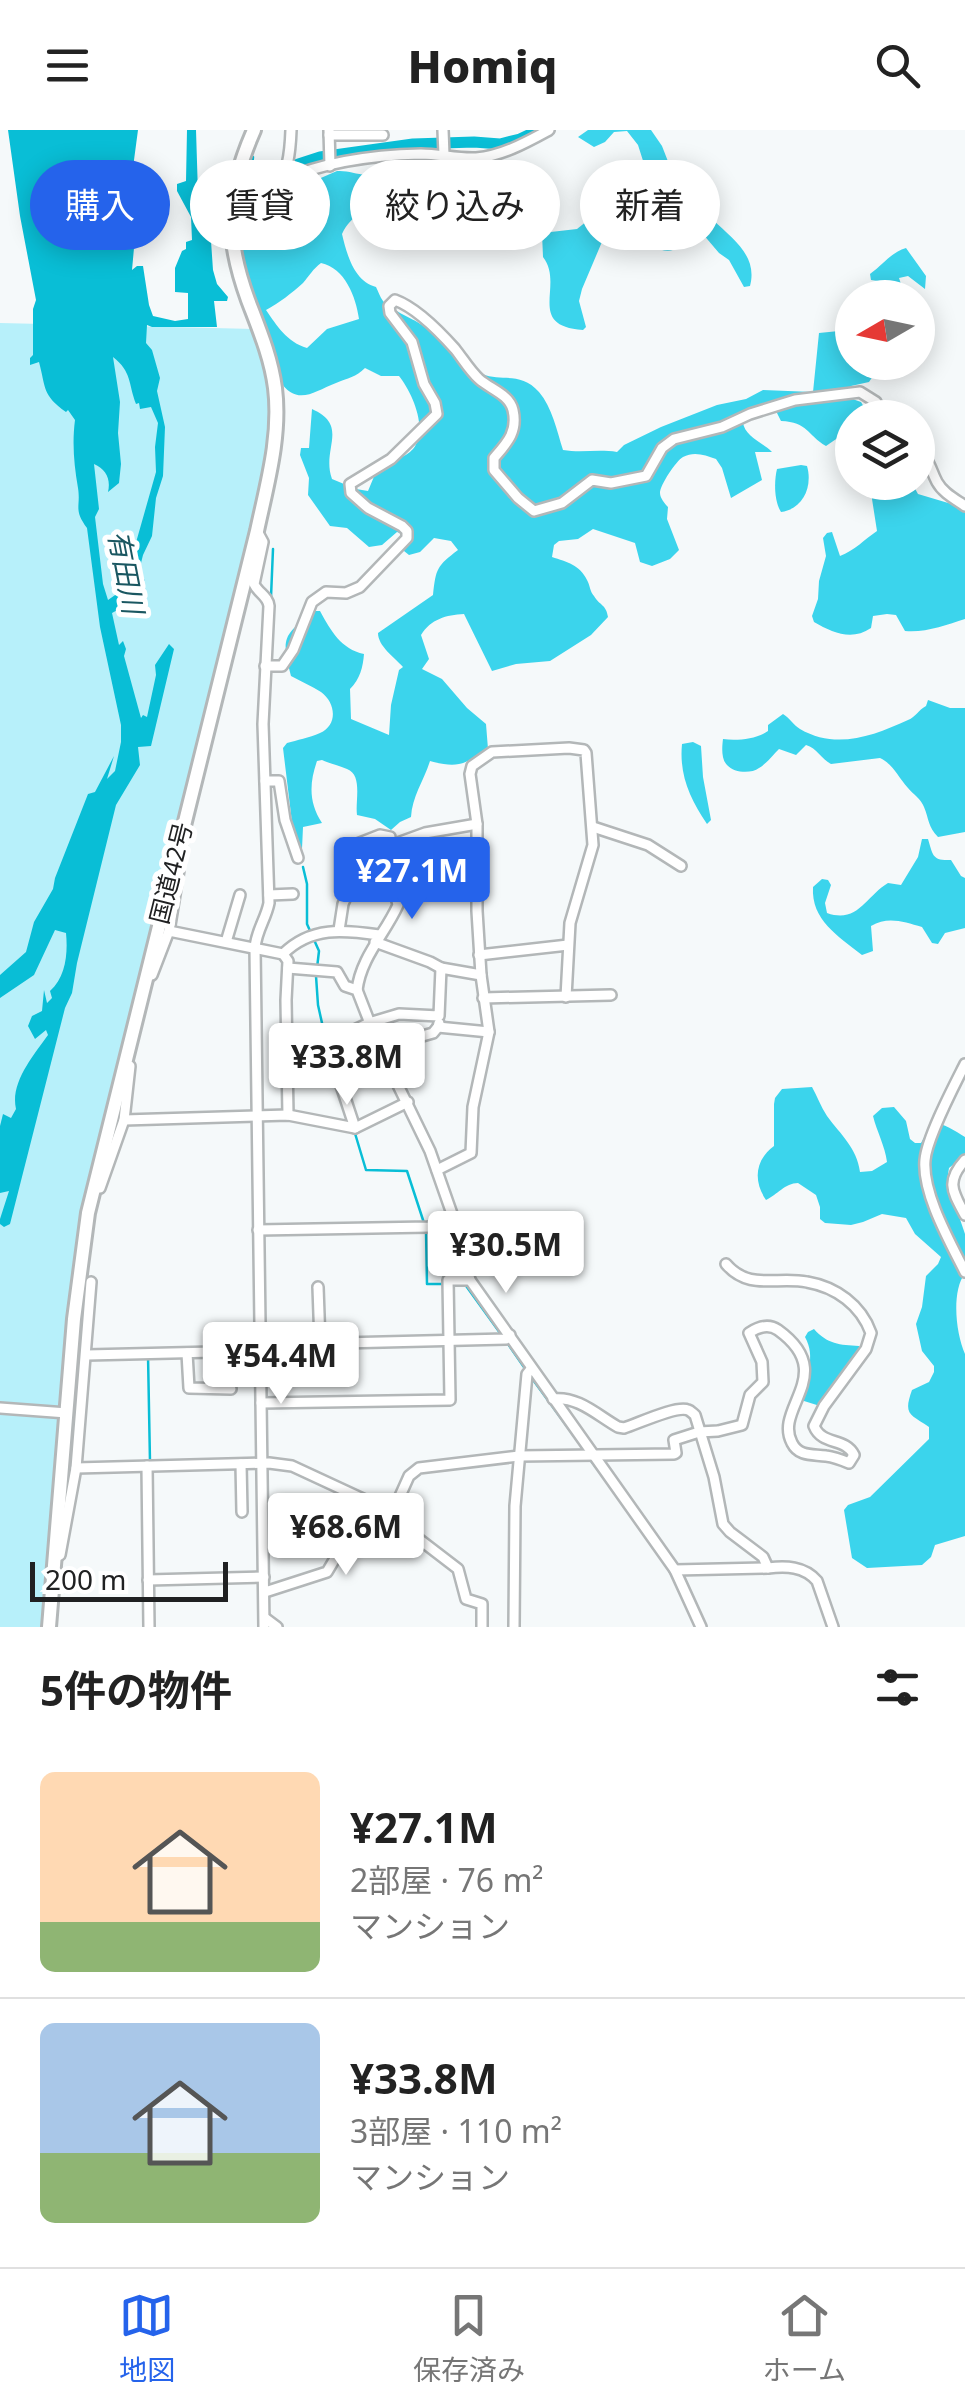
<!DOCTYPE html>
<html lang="ja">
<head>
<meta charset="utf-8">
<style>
  :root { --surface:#fff; --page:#f2f2f2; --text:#222; --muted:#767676; --line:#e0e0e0; --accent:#2563eb }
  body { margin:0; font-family:"Noto Sans","Noto Sans JP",sans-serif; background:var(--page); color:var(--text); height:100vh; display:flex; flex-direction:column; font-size:38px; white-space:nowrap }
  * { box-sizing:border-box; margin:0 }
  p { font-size:32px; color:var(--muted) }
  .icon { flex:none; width:55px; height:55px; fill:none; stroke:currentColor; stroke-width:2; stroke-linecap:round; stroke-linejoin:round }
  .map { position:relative; height:1497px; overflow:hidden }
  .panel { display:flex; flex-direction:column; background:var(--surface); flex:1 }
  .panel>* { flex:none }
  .top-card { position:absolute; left:30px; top:30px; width:905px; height:90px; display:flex; gap:20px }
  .needle { width:65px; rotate:261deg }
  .controls { position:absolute; left:835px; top:150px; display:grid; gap:20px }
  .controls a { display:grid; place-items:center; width:100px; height:100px; border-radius:50%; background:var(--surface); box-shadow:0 5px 25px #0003; font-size:50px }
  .scale { position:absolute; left:30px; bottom:25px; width:198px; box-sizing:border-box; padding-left:10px; border:5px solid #202122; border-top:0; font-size:28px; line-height:35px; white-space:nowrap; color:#202122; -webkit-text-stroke:8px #fff; paint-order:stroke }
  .price { position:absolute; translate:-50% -85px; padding:0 22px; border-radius:10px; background:#fff; color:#222; font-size:32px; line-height:65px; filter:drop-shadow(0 2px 5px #0008) }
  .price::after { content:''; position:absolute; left:50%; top:60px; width:30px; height:22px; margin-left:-15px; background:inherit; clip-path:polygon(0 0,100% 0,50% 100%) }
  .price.selected { background:var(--accent); color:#fff }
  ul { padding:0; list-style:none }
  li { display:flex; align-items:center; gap:30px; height:250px; padding:0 40px }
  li+li { border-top:2px solid var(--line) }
  li span { display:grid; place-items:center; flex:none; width:280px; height:200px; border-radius:15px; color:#555 }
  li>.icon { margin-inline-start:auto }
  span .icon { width:120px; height:120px; fill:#fffc; stroke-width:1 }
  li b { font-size:42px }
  h2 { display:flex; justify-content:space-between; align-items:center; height:120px; padding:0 40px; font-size:42px }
  .pill { padding:0 35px; border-radius:45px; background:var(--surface); box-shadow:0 5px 25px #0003; font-size:35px; line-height:90px }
  .pill.selected { background:var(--accent); color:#fff }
  header { display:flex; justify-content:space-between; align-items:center; height:130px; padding:0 40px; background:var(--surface); font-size:45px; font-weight:800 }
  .tabs { display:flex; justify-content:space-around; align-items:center; height:140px; border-top:2px solid var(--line); background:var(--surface); font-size:28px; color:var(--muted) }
  .tabs a { display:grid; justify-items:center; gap:5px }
  .tabs .selected { color:var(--accent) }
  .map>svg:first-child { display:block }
  .green { fill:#b7f0fa }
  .forest { fill:#3bd4ec; fill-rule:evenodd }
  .water { fill:#09bed6; fill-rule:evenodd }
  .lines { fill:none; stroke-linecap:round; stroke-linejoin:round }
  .stream { stroke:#09bed6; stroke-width:2.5 }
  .river { stroke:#09bed6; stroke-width:11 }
  .minor-casing { stroke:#b3b7b8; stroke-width:14 }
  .highway-casing { stroke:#b3b7b8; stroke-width:18 }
  .minor { stroke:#fff; stroke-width:9 }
  .highway { stroke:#fff; stroke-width:12 }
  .labels { text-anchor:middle; stroke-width:10; stroke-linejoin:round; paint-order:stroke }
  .street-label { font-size:25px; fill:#202122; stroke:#fff }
  .water-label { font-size:28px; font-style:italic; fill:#1a5761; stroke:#fff }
</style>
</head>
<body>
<header><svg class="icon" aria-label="menu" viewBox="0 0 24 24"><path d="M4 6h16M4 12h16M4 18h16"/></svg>Homiq<svg class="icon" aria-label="search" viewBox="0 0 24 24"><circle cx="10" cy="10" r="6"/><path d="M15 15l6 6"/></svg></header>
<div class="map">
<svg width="965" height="1497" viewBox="0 0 965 1497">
  <rect width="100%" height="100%" fill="#f5f9fa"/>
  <!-- green -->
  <polygon class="green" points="0,193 255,199 268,244 272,269 269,324 237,466 87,1080 47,1497 0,1497"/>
  <!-- forest -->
  <g class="forest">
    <polygon points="588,0 651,0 662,16 669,34 658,40 645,37 638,15 627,1 614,2 605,12 594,17 578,7"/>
    <path d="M404,33H458L463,37V44L452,49L434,44L422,46L426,71L417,80C387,85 359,69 342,104C347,125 354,151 376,157C378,161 380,167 383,171C389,179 412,188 422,195C444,209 456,235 482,244C502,252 521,241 539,262C552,277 557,301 563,320C581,323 599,319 617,322L624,315L661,297L717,275L746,269L763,260L813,262L819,203L849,200L852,204V232L870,233L873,246L869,252L851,256L844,266L861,272L870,287L852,288V327L849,326L848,314L842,305L826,316C807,305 808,292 781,291L776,281C766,286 750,284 743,292C744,306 762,312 772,322H755L762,350L731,368L722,338L716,329C705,325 694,321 683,327C676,331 660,355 660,363C660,368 665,374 668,377L667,389L679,420L670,429L652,436L640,432L635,413L593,399L578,409L559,411L554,415L552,427C567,432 580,435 587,450C590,455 590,462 594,466C600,476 606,474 608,487L591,505L550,531L516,534L492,541L464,484C446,485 431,489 421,505L429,529L422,539L442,549L467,578L486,594L488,619C464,634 459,639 430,631C424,650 412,667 411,687L400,692L391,700L375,689L357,685C355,671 363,645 347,639C338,635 331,634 322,630L317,631C309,654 309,673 322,693L303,697L302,719L295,717L283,618L287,613C297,610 309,608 320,603C338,595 336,573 321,562C312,556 300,551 291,546C281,507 283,506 314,481H320C331,501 341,519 364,524C363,537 360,549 350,559L351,589L389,605L391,575L399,540L403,537C394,527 378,516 378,503L433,465C436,438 437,436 458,420L451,411L434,408L420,422L409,425L404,421L402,404L397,402L382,415L369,417L347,398L330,396L308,365L309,348L300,325L301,318H309L312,279C350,296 321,319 332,349L356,359L368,361L378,337C389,332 405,328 413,319C429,300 412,262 399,246H381L365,238C356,247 348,248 336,253C313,262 297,277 279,250L271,208L257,183L236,103L239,91L272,69L337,41C349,40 359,46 371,44C382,43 392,35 404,33ZM321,133C345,138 356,167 359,189L327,199L307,218C287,212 277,196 266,180C279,173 292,163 303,153C309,146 313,139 321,133Z"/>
    <path d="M618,53C642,54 650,72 663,90L674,92L680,117C665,126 655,116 639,112C631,111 629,113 622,108C617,105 613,101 607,100L582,159L579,171L586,197L583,200C525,196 565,155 543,127L542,103L577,99L587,91L593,79L607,68Z"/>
    <path d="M713,90C733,109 758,126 750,156L744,157L729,130L719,123L702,103L708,91Z"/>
    <path d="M906,118L926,146L925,159L908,146L899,148L903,160L899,167H875L885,155V152L871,150L870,144C884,134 890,123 906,118Z"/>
    <path d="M801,335L807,336C813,357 803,379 781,382C774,371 774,351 777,339Z"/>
    <path d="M875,353H912L918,364L965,378V489C946,495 925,503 905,501L896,485L887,484L873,486L871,498C852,511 833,503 814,492L812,486L818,469L819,451L826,426L823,408L827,403L832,402L840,426C854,421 865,409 877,401L872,369Z"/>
    <path d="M928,570L950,578H965V702L938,707C928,697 929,689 924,677C921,669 913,664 908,658C898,647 894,635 880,628L831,634C821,629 817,618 806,615L796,625L779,619C773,625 766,634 759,638C751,644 734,643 727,635C721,629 722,617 723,609C737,611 757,609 768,601V595L783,584C790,588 793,595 800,599C836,620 873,606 908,590C916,587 918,580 926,576Z"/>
    <path d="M693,612L701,616L703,647L711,690L707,694C690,669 679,645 682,614Z"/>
    <path d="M922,709H928C933,725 932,731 951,730L961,746L965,748V798L945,803L938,814L932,813L922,797C904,792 888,786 871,796L873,821L862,825C838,806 811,790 813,757L822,749L828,750L831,755L825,773L827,783C858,794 866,766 888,753L901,755L918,727Z"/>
    <path d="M812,957C817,966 821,977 827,986C841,1005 857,1018 860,1042L872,1041L887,1032C885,1016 877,1002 873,986L882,978L894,977L906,991L910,1009L915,1013H921L932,993C944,993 955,1001 965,1007V1025L949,1038L947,1051L965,1104V1143C951,1162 956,1204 965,1224V1406L935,1415L931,1427L922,1435L867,1438L852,1428L844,1380L848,1375L870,1367L929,1309V1297C910,1284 903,1285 912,1260L929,1252L934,1242V1236L922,1221L916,1194L922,1177L926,1146L938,1134L941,1127L915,1104L906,1088L882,1084L863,1092L851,1095L825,1093L820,1089V1077L816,1065L798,1053C785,1053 777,1065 766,1070C753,1051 755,1030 774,1016V974L775,968L782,959Z"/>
    <path d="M814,1199C827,1214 840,1215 859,1216V1223L820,1276L804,1271L801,1266C807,1245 816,1227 805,1207L808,1202Z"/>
  </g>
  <!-- water -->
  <path class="water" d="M8,0H138L134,30L132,75L136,89L137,115L134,118L132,140L137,136H143L149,175L153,186L175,191L188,189V163L175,162V138L182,121L186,119V112L192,110L191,87L177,61V54L186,51L187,0H196L198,64L212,60L211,53L215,59H219V72L214,70L204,80L211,111L213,140L217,154L228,167L227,171H214L217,197H152L147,195L146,213L152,220L160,248L157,261L165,297L163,346L156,368L152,406L143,425L138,445L145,450L141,454L142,460L136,475L132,472L112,483L119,515L123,511L126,519L124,526L141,588L143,585L147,587L156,545L155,535L169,514L174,519L151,616L138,617L140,635L116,675L77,833L72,863L65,878L10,1094L4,1097L0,1094V1089L9,1061L0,1063V996L3,984L11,988L16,979C10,953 33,926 48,905L46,900L35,909L28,896L32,886L42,881L44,860L47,873L52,868L50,861C66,847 68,823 66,803L55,800L34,845L0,868V845L26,822L34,792L53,759L55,748L88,664L95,662L114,626L107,649L115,641L121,612V595L100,497L87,398C73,379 81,377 78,358C74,335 72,313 75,290L68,280L66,282C42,265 46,258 39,232L30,235V228L33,225V179L36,170L20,86ZM113,227C132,242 128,253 136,274L139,273L140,279L151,277L158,293L155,317L156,342L135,416L131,444L128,450L130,461L118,463L108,470L103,454L95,387L99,379L94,334C106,339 111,349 108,362L119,353L121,334L118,303L120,272Z"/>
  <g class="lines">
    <!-- stream -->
    <g class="stream">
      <polyline points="250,59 253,27"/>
      <polyline points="271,467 273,419"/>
      <polyline points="303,737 307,754 307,794 319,821 317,838"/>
      <polyline points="316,846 318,875 324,902"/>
      <polyline points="354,1000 366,1040 407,1041 424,1093"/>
      <polyline points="426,1100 427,1154 446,1154"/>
      <polyline points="264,1147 265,1209"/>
      <polyline points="464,1153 503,1207"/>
      <polyline points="508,1214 526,1240"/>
      <polyline points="148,1225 150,1332"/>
      <polyline points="531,1247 585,1321"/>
      <polyline points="589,1328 608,1353"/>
    </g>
    <!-- river -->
    <polyline class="river" points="206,68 216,65 239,64 277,41 320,27 413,14 474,12 500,14 520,9 539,0"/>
    <defs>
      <g id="minor">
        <polyline points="329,0 330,36"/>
        <polyline points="443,0 444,25"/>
        <polyline points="329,5 383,5"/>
        <path d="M283,50C324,32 376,25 421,24C439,24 458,29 476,28C502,26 527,12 549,0"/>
        <path d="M231,92C276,63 289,57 291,0"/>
        <path d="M918,322C931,331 930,339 937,352C943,363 955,369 965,376"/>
        <path d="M257,401L263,412L254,454C258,463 268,466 269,476L263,594L269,773C266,789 256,801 255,818L264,1497"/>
        <path d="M265,536H282L293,520L312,472L326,462L346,463L360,457L407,408V401L402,396L368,378L351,363L350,354L391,329L437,284L435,273L424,254L412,212L390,183L389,176L395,170C417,178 439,201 455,219C463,229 470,241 479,249C490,259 509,264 513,280C518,302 507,313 494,328V340L518,368L534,381L562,373L592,350L611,353L646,346L662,318L674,309L722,297L750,284L795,270L860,262L876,272L881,288"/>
        <polyline points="265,651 279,651 285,690 298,728"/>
        <polyline points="593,697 648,715 681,736"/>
        <polyline points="392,715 425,703 477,694"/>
        <polyline points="269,765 293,764"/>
        <path d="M339,800L343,774L352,754L353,738L350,720L352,716L380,705L390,707L392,750L398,775C385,804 361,827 357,860"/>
        <polyline points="169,801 283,824"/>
        <polyline points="226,812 240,765"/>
        <polyline points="375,812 430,832 441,838"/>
        <polyline points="283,824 288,831 286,870 288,985"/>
        <path d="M283,824C311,796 344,800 379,805"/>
        <polyline points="479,825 568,815"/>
        <polyline points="288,838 337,842 345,856 357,860 378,914 430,1021 458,1101 470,1150 675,1440 701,1497"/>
        <polyline points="152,845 169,801 179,740"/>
        <polyline points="483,868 611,865"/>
        <polyline points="439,893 438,897 489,902"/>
        <polyline points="286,910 321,902 324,912 327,913 355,998"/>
        <polyline points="327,913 369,893 399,884 439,886 441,838 481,845"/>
        <polyline points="380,918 433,903 438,897"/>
        <path d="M965,934C954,956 927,1007 925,1030C922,1063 950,1112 965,1142"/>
        <polyline points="124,990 288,985 355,998 408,972"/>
        <path d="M965,1030C945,1052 953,1062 965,1085"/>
        <polyline points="437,1040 471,1023 473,977 489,902 481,845 477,781 477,694 470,644 472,636 492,622 569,618 584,620 586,623 593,715 570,793 566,867"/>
        <polyline points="97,1058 100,1058 124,990 130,936"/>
        <polyline points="258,1100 429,1097 454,1089"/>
        <polyline points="318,1157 320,1213"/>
        <polyline points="260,1215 506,1209 510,1205"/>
        <polyline points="187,1223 189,1258 231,1259"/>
        <polyline points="87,1225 261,1221"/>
        <path d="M553,1269C578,1266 597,1285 618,1297L624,1298C637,1294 677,1275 688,1280C691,1281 692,1283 695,1285L714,1347L723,1394L730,1402L763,1427L768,1438C786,1436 804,1436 817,1451L833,1497"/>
        <polyline points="261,1273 450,1270 448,1150 470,1150"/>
        <polyline points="0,1278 67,1283"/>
        <polyline points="241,1334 242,1382"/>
        <polyline points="147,1336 149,1497"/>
        <polyline points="76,1338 269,1333 292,1336 389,1381 415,1406 458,1439 466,1469 482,1474 482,1497"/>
        <path d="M392,1384L409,1346L419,1338L519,1326L674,1324L676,1323L674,1310L699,1302L718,1301L742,1295L750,1265L763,1252L762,1232L749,1203C758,1197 768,1193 778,1200C839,1244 773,1278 792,1313C799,1327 813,1324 826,1326C834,1327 842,1330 849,1333L854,1325C845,1307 822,1316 814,1296L824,1276L866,1219L871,1203C861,1175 836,1157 807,1152C777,1146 749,1161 726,1134"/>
        <polyline points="58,1426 60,1425 76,1338 91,1152"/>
        <polyline points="675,1440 768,1438"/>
        <polyline points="148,1450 264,1447"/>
        <polyline points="265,1462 327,1442 340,1420 360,1410 376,1375"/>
        <polyline points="265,1488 277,1497"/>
        <polyline points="514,1497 515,1376 527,1244 531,1239"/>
      </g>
      <path id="highway" d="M49,1497L74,1189L88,1083L257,401C267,354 281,306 275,258C271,227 259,199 248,170C224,104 226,64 254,0"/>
    </defs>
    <!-- minor casing -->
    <use href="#minor" class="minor-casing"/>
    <!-- highway casing -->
    <use href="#highway" class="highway-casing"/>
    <!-- minor -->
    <use href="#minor" class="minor"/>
    <!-- highway -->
    <use href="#highway" class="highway"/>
  </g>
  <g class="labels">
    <!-- street labels -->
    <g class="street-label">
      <text transform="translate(171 743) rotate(-76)" y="9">国道42号</text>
    </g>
    <!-- water labels -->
    <g class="water-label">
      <text transform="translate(126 442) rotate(79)" y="10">有田川</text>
    </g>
  </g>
</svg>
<div class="controls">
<a><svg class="needle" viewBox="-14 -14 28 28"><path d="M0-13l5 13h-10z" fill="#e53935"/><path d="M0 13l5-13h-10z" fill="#767676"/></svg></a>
<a><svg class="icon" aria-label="layers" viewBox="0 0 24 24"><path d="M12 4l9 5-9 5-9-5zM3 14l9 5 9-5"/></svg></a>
</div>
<div class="scale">200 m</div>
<b class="price selected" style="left:412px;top:792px">¥27.1M</b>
<b class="price" style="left:347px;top:978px">¥33.8M</b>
<b class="price" style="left:506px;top:1166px">¥30.5M</b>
<b class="price" style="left:281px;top:1277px">¥54.4M</b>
<b class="price" style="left:346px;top:1448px">¥68.6M</b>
<div class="top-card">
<a class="pill selected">購入</a>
<a class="pill">賃貸</a>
<a class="pill">絞り込み</a>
<a class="pill">新着</a>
</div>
</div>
<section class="panel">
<h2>5件の物件<svg class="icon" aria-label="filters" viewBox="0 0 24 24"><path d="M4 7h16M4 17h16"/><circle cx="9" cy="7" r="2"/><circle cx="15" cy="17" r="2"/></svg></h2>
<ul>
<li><span style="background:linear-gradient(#ffd9b3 75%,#8fb573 0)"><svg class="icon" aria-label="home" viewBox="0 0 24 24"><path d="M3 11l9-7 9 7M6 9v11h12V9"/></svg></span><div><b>¥27.1M</b><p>2部屋 · 76 m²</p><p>マンション</p></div></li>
<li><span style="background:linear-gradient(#a9c7e8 65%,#8fb573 0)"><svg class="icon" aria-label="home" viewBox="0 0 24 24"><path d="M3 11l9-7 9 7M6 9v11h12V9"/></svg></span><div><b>¥33.8M</b><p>3部屋 · 110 m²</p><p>マンション</p></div></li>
</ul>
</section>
<nav class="tabs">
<a class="selected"><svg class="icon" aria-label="map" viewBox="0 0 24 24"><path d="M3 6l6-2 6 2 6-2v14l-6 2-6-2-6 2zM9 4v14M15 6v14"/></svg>地図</a>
<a><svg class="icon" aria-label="saved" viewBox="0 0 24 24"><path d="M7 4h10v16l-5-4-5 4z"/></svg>保存済み</a>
<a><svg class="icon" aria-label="home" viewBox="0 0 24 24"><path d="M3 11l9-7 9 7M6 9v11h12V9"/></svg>ホーム</a>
</nav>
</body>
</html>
